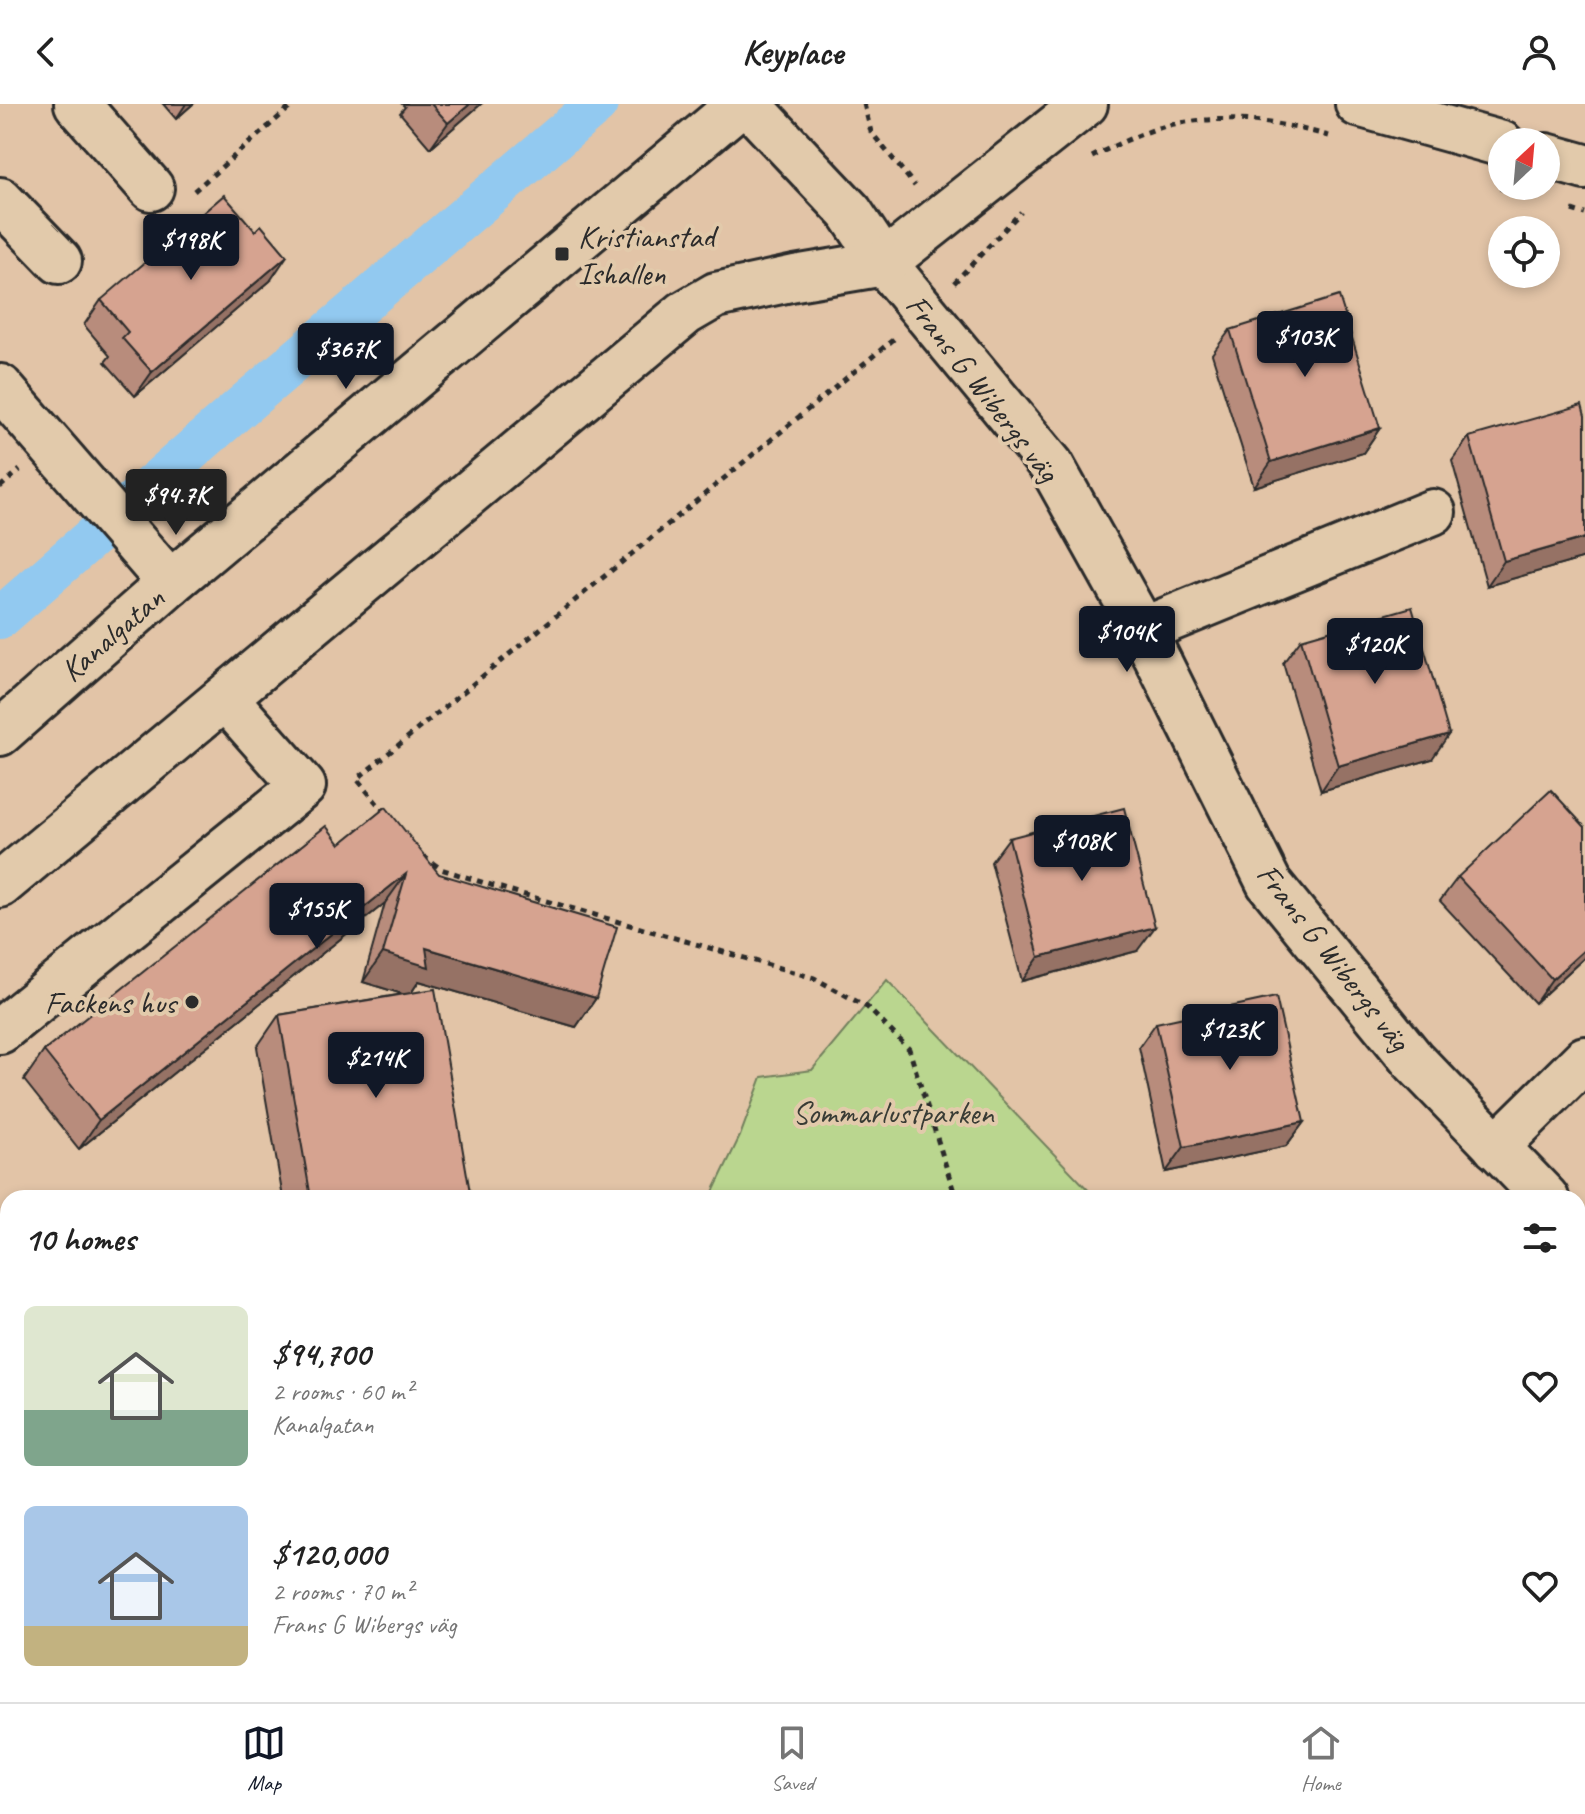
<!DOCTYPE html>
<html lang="en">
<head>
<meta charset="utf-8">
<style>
  :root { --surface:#fff; --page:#f2f2f2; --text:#222; --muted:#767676; --line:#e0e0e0; --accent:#111827 }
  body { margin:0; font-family:Caveat,sans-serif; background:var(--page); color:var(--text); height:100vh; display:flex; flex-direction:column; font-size:30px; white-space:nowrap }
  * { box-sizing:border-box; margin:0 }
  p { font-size:26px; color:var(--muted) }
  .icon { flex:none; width:44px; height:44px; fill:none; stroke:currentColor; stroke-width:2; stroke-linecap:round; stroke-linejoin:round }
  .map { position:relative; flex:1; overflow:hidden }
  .side { position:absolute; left:0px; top:1086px; width:1586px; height:512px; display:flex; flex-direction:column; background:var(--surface); border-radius:24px 24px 0 0; box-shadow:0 4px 12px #0003 }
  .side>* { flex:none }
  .needle { width:52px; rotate:26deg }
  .tools { position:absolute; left:1488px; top:24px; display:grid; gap:16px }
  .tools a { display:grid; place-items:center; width:72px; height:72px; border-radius:50%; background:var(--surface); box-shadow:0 4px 12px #0003; font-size:40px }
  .price { position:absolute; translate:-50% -68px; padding:0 18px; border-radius:8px; background:var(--accent); color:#fff; font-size:26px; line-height:52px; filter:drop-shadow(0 2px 4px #0008) }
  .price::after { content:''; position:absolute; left:50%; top:48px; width:24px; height:18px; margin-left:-12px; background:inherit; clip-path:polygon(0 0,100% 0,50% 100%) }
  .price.on { background:#222; color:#fff }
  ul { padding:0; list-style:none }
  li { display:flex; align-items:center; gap:24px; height:200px; padding:0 24px }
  li span { display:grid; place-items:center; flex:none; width:224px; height:160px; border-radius:12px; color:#555 }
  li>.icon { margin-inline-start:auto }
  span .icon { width:96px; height:96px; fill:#fffc; stroke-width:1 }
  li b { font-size:34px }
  h2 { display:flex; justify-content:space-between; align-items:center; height:96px; padding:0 24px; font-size:34px }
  header { display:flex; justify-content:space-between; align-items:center; height:104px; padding:0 24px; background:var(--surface); font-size:36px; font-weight:800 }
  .menu { display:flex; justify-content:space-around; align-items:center; height:112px; border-top:2px solid var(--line); background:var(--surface); font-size:22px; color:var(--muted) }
  .menu a { display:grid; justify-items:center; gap:4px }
  .menu .on { color:var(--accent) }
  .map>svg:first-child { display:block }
  .green { fill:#bad68f; stroke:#72805d; stroke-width:2 }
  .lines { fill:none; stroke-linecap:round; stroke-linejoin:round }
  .canal { stroke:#92c9f0; stroke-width:42 }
  .minor-casing { stroke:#2b2b2b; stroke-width:50 }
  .path { stroke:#2b2b2b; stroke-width:5; stroke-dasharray:6 6; stroke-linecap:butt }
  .minor { stroke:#e2caab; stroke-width:44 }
  .wall { fill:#b88c7c; stroke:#2b2b2b; stroke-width:2 }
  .shaded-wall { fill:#967265; stroke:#2b2b2b; stroke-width:2 }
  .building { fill:#d6a390; stroke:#2b2b2b; stroke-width:2 }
  .poi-dot { fill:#2b2b2b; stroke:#e2caab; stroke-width:3 }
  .labels { text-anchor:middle; stroke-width:8; stroke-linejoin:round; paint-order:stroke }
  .poi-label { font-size:32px; fill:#2b2b2b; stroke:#e2caab; text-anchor:start }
  .street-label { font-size:32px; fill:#2b2b2b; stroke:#e2caab }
  .park-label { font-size:32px; fill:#393c35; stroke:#e2caab }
</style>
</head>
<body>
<header><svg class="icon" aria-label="back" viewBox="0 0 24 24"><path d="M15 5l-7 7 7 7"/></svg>Keyplace<svg class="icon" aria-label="person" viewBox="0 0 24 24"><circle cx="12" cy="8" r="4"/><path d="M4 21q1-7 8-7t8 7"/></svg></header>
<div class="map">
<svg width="1585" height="1598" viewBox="0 0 1585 1598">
  <rect width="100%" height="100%" fill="#e2c4a7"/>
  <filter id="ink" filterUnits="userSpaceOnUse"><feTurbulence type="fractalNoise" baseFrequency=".0125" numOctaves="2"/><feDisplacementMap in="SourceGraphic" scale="16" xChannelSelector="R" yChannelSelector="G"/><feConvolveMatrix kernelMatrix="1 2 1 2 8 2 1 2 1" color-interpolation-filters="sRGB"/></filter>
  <g filter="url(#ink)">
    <!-- green -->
    <polygon class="green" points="887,876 1096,1094 701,1094 713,1088 740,1032 762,973 812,966"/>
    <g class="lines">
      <!-- canal -->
      <polyline class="canal" points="0,514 241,303 597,0"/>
      <defs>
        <g id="minor">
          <polyline points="77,0 151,84"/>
          <polyline points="748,0 850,108 884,159 1051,361 1143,526 1269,779 1412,955 1546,1094"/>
          <polyline points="1358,0 1502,40"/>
          <polyline points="1546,52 1585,63"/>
          <polyline points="0,96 59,157"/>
          <polyline points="0,283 170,479"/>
          <polyline points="1143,526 1433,408"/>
          <polyline points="0,629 170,479 740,0"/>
          <polyline points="0,781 685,209 716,191 795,174 884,159 1085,0"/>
          <polyline points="0,927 303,682 225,594"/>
          <polyline points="1496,1043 1585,955"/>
          <polyline points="1578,1128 1585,1135"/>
          <polyline points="0,1515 8,1515"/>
          <polyline points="1135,1590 1209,1595 1217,1598"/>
          <polyline points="542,1598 542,1590"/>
        </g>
      </defs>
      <!-- minor casing -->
      <use href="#minor" class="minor-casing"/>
      <!-- path -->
      <g class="path">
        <polyline points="864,0 871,28 915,82"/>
        <path d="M1092,53C1113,42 1137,31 1159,24C1212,8 1277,17 1329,32"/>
        <polyline points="1500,84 1528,93"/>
        <polyline points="194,87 294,0"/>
        <polyline points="1572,106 1585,110"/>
        <polyline points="954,179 1021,108"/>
        <polyline points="0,383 20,366"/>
        <polyline points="385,709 357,675 894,235"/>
        <polyline points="423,752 441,765 494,782 814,874 867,903 909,945 956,1094"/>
        <polyline points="1578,1315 1585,1308"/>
        <polyline points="1339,1590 1359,1598"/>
      </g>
      <!-- minor -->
      <use href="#minor" class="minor"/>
    </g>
    <!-- wall -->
    <g class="wall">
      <polygon points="163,0 193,0 176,15"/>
      <polygon points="402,0 481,0 430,44 400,9 405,3"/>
      <polygon points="270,177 135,292 105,258 110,252 84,221 101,196"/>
      <polygon points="1230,226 1380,324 1363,349 1254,383 1212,250"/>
      <polygon points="1585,312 1585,454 1487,482 1452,357 1469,333"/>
      <polygon points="1301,535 1432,655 1321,687 1283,559"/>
      <polygon points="1585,723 1585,853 1535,899 1440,797 1458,773"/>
      <polygon points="1009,734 1137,847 1022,877 991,758"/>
      <polygon points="340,740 439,770 596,894 576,923 419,877 411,889 471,1094 283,1094 257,943 279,911 403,890 363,878 385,799 79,1045 24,976 44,947"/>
      <polygon points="1156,919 1304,1018 1286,1042 1166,1068 1139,943"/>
      <polygon points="1585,1402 1585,1423 1581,1408"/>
      <polygon points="62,1590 244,1590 243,1598 61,1598"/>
      <polygon points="312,1590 492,1590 491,1598 308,1598"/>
    </g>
    <!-- shaded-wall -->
    <g class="shaded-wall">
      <polygon points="186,0 193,0 176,15"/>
      <polygon points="470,0 481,0 430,44 448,19"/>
      <polygon points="287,152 270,177 135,292 152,268"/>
      <polygon points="1380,324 1363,349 1254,383 1271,358"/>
      <polygon points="1585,434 1585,454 1487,482 1504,457"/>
      <polygon points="1449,630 1432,655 1321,687 1338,662"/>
      <polygon points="406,770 385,799 79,1045 99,1016"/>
      <polygon points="1155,823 1137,847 1022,877 1039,853"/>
      <polygon points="426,844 596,894 576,923 419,877 409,892 363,878 383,849"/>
      <polygon points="1585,845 1585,853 1535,899 1552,875"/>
      <polygon points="1304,1018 1286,1042 1166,1068 1184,1043"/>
      <polygon points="0,1395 8,1396 8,1430 0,1429"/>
    </g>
    <!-- building -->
    <g class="building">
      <polygon points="431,0 470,0 448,19"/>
      <polygon points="224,91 255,127 261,121 287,152 152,268 122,234 128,228 101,196"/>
      <polygon points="1339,192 1380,324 1271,358 1230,226"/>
      <polygon points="1582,301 1585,312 1585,434 1504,457 1469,333"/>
      <polygon points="1412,503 1449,630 1338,662 1301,535"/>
      <polygon points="1551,686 1585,723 1585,845 1552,875 1458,773"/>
      <polygon points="386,703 439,770 617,823 596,894 426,844 429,863 383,849 406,770 99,1016 44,947 326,722 340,740"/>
      <polygon points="1124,704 1155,823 1039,853 1009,734"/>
      <polygon points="435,885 471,1094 311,1094 279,911"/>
      <polygon points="1276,893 1304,1018 1184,1043 1156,919"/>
      <polygon points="0,1213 8,1214 8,1396 0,1395"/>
      <polygon points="72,1590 244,1590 243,1598 71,1598"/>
      <polygon points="318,1590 492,1590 491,1598 318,1598"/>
      <polygon points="597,1592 639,1596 639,1598 597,1598"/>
    </g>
  </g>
  <!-- markers -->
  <g class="poi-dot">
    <rect x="554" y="142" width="16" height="16" rx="4"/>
    <circle cx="192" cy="898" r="8"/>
  </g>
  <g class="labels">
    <!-- poi labels -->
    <g class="poi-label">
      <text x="578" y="143">Kristianstad<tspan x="578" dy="37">Ishallen</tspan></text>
      <text x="176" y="909" text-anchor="end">Fackens hus</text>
    </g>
    <!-- street labels -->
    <g class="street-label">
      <text transform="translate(983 284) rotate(52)" y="11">Frans G Wibergs väg</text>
      <text transform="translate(112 530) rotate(-41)" y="11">Kanalgatan</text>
      <text transform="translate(1334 853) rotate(52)" y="11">Frans G Wibergs väg</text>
    </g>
    <!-- park labels -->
    <g class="park-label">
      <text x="893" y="1019">Sommarlustparken</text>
    </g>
  </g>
</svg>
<div class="tools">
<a><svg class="needle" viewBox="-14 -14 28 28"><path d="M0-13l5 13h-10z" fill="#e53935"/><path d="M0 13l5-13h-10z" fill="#767676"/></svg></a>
<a><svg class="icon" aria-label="locate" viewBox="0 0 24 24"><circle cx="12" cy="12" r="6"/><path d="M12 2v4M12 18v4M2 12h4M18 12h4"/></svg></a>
</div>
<b class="price" style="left:191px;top:178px">$198K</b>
<b class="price" style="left:1305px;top:275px">$103K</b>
<b class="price" style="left:346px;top:287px">$367K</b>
<b class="price on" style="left:176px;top:433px">$94.7K</b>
<b class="price" style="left:1127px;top:570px">$104K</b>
<b class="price" style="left:1375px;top:582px">$120K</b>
<b class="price" style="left:1082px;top:779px">$108K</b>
<b class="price" style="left:317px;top:847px">$155K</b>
<b class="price" style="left:1230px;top:968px">$123K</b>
<b class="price" style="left:376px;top:996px">$214K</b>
<section class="side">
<h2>10 homes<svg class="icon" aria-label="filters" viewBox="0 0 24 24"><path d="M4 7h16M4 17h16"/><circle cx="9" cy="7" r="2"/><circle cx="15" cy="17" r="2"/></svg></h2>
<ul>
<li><span style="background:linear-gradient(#dfe7d0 65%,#7fa58c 0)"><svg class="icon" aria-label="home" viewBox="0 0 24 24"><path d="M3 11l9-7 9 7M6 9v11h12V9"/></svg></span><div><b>$94,700</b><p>2 rooms · 60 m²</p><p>Kanalgatan</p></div><svg class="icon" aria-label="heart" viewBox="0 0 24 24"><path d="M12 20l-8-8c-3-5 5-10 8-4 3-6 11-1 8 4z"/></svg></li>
<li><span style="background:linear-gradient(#a9c7e8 75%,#c2b280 0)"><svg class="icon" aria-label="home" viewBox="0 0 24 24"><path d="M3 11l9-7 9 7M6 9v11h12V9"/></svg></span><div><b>$120,000</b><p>2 rooms · 70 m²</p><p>Frans G Wibergs väg</p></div><svg class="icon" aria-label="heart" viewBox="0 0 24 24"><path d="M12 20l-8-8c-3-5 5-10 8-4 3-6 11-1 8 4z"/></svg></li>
</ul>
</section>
</div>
<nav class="menu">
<a class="on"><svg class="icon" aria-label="map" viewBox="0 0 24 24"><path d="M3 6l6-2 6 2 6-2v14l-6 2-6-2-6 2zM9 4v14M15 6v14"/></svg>Map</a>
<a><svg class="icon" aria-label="saved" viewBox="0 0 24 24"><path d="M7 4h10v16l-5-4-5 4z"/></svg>Saved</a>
<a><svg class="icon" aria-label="home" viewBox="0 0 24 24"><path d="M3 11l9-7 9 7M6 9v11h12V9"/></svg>Home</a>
</nav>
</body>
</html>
